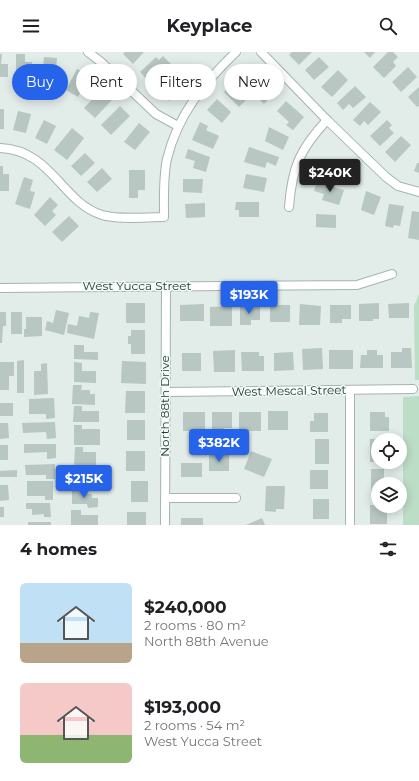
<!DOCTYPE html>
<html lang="en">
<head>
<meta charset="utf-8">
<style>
  :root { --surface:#fff; --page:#f2f2f2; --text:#202124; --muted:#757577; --accent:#2563eb }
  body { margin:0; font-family:Montserrat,sans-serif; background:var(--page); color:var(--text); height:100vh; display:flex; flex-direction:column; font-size:15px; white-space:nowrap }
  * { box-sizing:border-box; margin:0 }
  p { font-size:13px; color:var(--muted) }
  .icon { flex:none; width:22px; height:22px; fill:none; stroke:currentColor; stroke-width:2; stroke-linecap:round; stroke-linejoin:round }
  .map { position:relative; height:473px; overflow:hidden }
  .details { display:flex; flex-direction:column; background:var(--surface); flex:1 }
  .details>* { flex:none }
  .guide { position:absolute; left:12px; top:12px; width:395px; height:36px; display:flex; gap:8px }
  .controls { position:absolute; left:371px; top:381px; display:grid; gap:8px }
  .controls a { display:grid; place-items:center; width:36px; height:36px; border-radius:50%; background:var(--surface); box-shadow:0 2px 10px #0003; font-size:20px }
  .price { position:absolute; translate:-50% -34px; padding:0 9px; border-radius:4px; background:var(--accent); color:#fff; font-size:13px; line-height:26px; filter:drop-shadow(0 1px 2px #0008) }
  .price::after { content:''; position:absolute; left:50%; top:24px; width:12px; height:9px; margin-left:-6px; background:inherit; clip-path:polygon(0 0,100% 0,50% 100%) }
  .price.active { background:#222; color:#fff }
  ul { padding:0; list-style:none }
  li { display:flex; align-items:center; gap:12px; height:100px; padding:0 20px }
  li span { display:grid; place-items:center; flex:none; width:112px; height:80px; border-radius:6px; color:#555 }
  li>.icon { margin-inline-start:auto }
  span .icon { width:48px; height:48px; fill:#fffc; stroke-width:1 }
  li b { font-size:17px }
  h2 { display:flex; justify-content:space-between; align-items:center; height:48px; padding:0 20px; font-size:17px }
  .chip { padding:0 14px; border-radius:18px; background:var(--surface); box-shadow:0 2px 10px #0003; font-size:14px; line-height:36px }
  .chip.active { background:var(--accent); color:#fff }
  header { display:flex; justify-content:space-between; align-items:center; height:52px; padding:0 20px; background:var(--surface); font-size:18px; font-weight:700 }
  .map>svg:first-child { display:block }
  .green { fill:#bcddc6 }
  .building { fill:#b8c7c1 }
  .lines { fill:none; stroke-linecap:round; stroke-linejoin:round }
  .street-casing { stroke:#a5b4af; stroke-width:10 }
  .street { stroke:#fff; stroke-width:8 }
  .labels { text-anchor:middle; stroke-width:3; stroke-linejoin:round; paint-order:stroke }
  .street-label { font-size:12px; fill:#223d37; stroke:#f3f9f6 }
</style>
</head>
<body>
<header><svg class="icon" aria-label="menu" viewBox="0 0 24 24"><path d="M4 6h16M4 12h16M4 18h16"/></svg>Keyplace<svg class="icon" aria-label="search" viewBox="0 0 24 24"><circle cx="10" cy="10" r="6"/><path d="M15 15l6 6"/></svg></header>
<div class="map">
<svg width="419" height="473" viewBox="0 0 419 473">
  <rect width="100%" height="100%" fill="#e2ece8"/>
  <!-- green -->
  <g class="green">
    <polygon points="419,242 419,328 415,328 414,254"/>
    <polygon points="419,344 419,473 403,473 403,345"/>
  </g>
  <!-- building -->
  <g class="building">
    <polygon points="125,0 144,0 133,12 123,2"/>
    <polygon points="292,0 312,0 299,13 289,3"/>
    <polygon points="364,0 375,0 370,6"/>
    <polygon points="388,0 393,0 398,5 393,10 396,14 384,26 373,15"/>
    <polygon points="0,2 2,2 1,12 8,12 8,25 0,25"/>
    <polygon points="16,2 25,2 25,10 32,10 31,29 16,29"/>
    <polygon points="163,4 172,13 152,33 140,20 156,5 159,8"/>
    <polygon points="44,5 57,6 55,29 42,28"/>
    <polygon points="319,5 329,15 314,28 305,18"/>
    <polygon points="408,15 417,25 401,40 392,30"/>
    <polygon points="77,17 90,23 78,45 66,38"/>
    <polygon points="246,17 256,26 263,19 280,35 264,52 237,26"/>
    <polygon points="338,18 348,28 332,45 321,35"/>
    <polygon points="173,25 183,34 169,49 156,37 162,30 166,33"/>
    <polygon points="235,29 250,44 239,55 224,40"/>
    <polygon points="355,34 366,45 353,56 349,52 343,58 337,51"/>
    <polygon points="419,35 419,54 417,55 408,45"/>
    <polygon points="102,37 113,47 95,66 84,56"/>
    <polygon points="217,47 231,60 222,71 207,58"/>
    <polygon points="286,49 304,65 293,78 286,73 289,70 277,59"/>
    <polygon points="370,50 381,60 368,73 364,69 360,74 353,68"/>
    <polygon points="120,54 130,64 111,83 101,73"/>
    <rect x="0" y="57" width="4" height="20"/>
    <polygon points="18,59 31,62 26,81 13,78"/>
    <polygon points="44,68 56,74 47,92 35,86"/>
    <polygon points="387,68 392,73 389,76 394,81 380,94 370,84"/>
    <polygon points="200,70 208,74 206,78 219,84 213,97 192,88"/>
    <polygon points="139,71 150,80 135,98 124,90"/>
    <polygon points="269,75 289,85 283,98 265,89"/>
    <polygon points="72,76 84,86 67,108 54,98"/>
    <polygon points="401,84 411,93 395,110 385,100"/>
    <polygon points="249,95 279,105 276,114 267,110 265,116 244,110"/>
    <polygon points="188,97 210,105 206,120 193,116 195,109 185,106"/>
    <polygon points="85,101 95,111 81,124 71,114"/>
    <polygon points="327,109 345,114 340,130 313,121 316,112 326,115"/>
    <polygon points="417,111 419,111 419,121 414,119"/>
    <polygon points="0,114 3,114 3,122 9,122 9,139 0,139"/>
    <polygon points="102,116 112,127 97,140 87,130"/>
    <polygon points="129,118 145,118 145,138 138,138 138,146 129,146"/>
    <polygon points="246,122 267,126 264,140 243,136"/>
    <polygon points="24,125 33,128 30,139 35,140 30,157 15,152"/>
    <polygon points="183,127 203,127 202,141 183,140"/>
    <polygon points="317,130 344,138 339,153 322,148 324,142 314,139"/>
    <polygon points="366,139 381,145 374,163 361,158"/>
    <polygon points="50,145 58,153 52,159 56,163 45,174 34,163"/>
    <polygon points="236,150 259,150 259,165 239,165 239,158 235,158"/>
    <polygon points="205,151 205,165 186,166 185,152"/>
    <polygon points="389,152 404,154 400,174 394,173 393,176 385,174"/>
    <polygon points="412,159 419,160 419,188 408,186"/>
    <polygon points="316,162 336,163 336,176 316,175"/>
    <polygon points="69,164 79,174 62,190 52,180"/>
    <rect x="126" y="251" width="19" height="20"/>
    <polygon points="379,251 379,267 373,267 373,269 359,269 359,252"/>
    <polygon points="409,251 409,266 389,266 388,252"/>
    <polygon points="204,252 204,269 180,269 180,253"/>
    <polygon points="300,252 321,254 320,273 299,273"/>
    <rect x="270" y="253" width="20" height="17"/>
    <polygon points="330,253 351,253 351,267 342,267 342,271 330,271"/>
    <polygon points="232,254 232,274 210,274 210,255"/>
    <polygon points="240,254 260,254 260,268 251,268 251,273 240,273"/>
    <polygon points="56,258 69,261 64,283 45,278 47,269 53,271"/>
    <polygon points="0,260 6,260 6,274 3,274 2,291 0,291"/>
    <rect x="11" y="260" width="11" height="22"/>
    <polygon points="90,260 99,261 94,287 67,281 68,272 77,274 79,264 89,266"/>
    <polygon points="26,265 42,265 42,284 24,285 24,277 26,277"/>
    <polygon points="131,278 145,278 145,302 131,302 131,292 128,292 128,284 131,284"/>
    <polygon points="74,293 84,293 84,300 98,300 98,308 74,307"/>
    <polygon points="322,296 323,317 303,318 302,297"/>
    <polygon points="402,296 411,296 412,316 391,316 391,300 402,300"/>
    <polygon points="235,298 235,320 214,320 213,299"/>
    <rect x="329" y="298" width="24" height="19"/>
    <polygon points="367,298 377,298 377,303 383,303 383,316 360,316 361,303 367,303"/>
    <polygon points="241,300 259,300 259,304 264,304 264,319 242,319"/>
    <polygon points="293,300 294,318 274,319 274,301"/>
    <rect x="182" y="301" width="19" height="18"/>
    <polygon points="24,308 24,341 17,341 17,309"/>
    <polygon points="122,309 146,310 146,332 121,331"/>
    <polygon points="0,310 14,310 14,324 9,324 9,338 0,338"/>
    <polygon points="74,310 82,311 82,319 96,319 96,331 74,330"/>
    <polygon points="47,311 48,342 34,343 34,319 41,319 41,312"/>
    <polygon points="73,333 82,333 81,338 90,338 90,342 95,342 95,353 72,352"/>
    <polygon points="126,339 145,339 145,361 125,361"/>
    <polygon points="54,346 55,366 46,367 46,362 29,362 29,347"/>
    <rect x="0" y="351" width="13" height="13"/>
    <polygon points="74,354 82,354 82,359 99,359 99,370 73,370"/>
    <rect x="268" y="359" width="20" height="19"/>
    <rect x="183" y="360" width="22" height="19"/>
    <polygon points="212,360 232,360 232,376 224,376 224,381 212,381"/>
    <rect x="239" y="360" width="22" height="19"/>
    <polygon points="370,360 385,360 385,365 389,365 389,379 370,379"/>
    <polygon points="314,361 328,361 328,380 310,380 310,369 314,369"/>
    <rect x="127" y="368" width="18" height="20"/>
    <polygon points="55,370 56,386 47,387 46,380 23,381 22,371"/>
    <polygon points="0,371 8,371 9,386 0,387"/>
    <polygon points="74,373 82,373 82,377 100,377 100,393 74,393"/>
    <rect x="315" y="387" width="14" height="25"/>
    <rect x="370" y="387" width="8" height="23"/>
    <polygon points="24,392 56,392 56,406 47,407 47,400 24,401"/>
    <rect x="0" y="393" width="8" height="15"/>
    <polygon points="75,395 83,395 83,400 96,400 96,415 74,415"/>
    <rect x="126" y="399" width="19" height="20"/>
    <polygon points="251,399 272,407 264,425 244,417"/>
    <rect x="209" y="403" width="20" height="16"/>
    <rect x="181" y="411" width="21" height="14"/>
    <polygon points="55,412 55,427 46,427 46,423 26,423 25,413"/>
    <polygon points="73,416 82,416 82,421 101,421 101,435 73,434"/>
    <polygon points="371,417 384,417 384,427 388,427 388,432 378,432 378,441 371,441"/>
    <polygon points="17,418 17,425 0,425 0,419"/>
    <rect x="310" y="418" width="18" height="19"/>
    <polygon points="27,429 53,429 53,448 45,448 45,444 27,444"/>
    <rect x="131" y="429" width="17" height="21"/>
    <polygon points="0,433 8,433 9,448 0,449"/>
    <polygon points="266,434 285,434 284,457 276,457 276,460 265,459"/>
    <polygon points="72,437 81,437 81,442 92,442 92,446 98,446 98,455 88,456 87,452 72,452"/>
    <rect x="313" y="447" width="16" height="20"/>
    <polygon points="26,451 50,451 51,465 44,465 44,462 32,463 32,457 26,457"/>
    <polygon points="370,453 387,454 387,472 370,472"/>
    <rect x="0" y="455" width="4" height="10"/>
    <polygon points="71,458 81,458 81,463 98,463 98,473 71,473"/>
    <rect x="127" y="460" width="19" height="13"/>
    <rect x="181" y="466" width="22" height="7"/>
    <polygon points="262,466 265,473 246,473"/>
    <rect x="28" y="470" width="23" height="3"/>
  </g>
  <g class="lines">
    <defs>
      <g id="street">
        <polyline points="88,0 101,10 156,62 178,74"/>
        <polyline points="261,0 327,68 386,125 398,134 419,140"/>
        <path d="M0,96C52,98 61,150 102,163C119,168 146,165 164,165C164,146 163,125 167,107C178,62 204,31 236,0"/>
        <path d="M289,155C292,115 300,97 327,68"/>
        <polyline points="0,236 357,233 392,222"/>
        <polyline points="350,338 350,473"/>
        <polyline points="166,340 413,337"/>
        <polyline points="165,446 236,446"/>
        <polyline points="165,473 166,234"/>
      </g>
    </defs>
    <!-- street casing -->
    <use href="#street" class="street-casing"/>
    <!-- street -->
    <use href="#street" class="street"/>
  </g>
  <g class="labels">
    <!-- street labels -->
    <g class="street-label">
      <text x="137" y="238">West Yucca Street</text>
      <text transform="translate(289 339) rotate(-1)" y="4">West Mescal Street</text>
      <text transform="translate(165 354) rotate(-90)" y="4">North 88th Drive</text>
    </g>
  </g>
</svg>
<div class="controls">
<a><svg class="icon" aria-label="locate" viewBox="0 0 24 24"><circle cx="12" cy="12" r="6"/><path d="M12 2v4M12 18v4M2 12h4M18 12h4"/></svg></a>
<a><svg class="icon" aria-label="layers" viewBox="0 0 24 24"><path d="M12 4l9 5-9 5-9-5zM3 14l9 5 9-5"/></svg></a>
</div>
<b class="price active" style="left:330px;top:141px">$240K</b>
<b class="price" style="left:249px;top:263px">$193K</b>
<b class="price" style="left:219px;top:411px">$382K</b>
<b class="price" style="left:84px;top:447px">$215K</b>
<div class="guide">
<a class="chip active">Buy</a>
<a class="chip">Rent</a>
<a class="chip">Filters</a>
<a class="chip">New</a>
</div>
</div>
<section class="details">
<h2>4 homes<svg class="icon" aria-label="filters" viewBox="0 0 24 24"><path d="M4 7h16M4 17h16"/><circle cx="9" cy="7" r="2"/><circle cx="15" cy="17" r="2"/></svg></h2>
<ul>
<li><span style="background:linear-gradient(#bfe0f5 75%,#b9a48a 0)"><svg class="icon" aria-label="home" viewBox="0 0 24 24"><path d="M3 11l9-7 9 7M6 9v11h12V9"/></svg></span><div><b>$240,000</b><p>2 rooms · 80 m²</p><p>North 88th Avenue</p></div></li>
<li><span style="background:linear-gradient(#f6c9c9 65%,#8fb573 0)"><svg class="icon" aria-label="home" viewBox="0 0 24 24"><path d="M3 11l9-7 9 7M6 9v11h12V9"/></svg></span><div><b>$193,000</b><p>2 rooms · 54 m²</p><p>West Yucca Street</p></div></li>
</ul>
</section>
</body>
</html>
